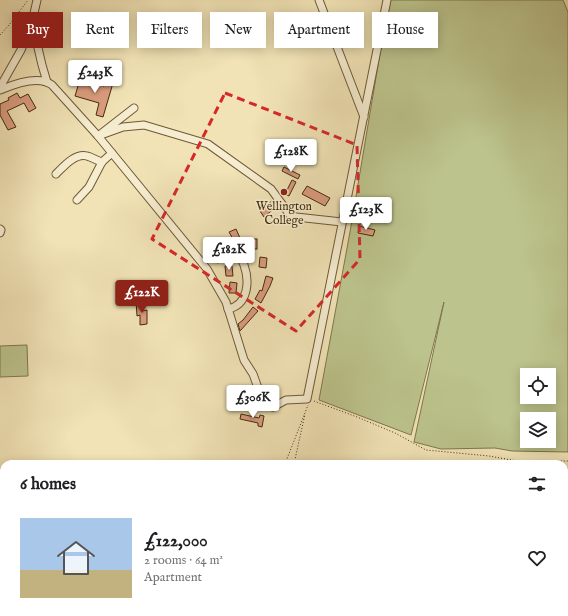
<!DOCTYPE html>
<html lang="en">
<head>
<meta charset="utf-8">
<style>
  :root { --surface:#fff; --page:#f2f2f2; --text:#202124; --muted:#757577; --line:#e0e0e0; --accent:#8f2418 }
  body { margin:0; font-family:"IM FELL English",serif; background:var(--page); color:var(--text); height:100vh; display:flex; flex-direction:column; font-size:15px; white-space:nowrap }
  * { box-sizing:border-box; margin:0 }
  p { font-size:13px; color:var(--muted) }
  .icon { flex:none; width:22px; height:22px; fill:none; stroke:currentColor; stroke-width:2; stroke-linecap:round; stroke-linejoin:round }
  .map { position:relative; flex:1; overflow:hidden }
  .side { position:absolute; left:0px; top:460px; width:568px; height:156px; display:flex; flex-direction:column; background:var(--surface); border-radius:12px 12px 0 0; box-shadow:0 2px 10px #0003 }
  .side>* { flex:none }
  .top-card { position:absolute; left:12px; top:12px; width:544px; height:36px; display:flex; gap:8px }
  .fabs { position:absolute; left:520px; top:368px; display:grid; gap:8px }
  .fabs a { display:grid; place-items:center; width:36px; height:36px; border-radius:0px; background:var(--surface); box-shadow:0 2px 10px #0003; font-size:20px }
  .price { position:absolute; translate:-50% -34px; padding:0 9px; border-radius:4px; background:#fff; color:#222; font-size:13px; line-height:26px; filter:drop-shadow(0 1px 2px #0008) }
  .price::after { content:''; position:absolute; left:50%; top:24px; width:12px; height:9px; margin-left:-6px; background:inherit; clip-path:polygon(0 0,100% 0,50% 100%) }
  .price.selected { background:var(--accent); color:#fff }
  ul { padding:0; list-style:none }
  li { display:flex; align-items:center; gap:12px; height:100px; padding:0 20px }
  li+li { border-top:1px solid var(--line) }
  li span { display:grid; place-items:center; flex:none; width:112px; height:80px; border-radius:0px; color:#555 }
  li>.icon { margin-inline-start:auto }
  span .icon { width:48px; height:48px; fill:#fffc; stroke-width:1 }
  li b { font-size:17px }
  h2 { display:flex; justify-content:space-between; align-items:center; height:48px; padding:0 20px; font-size:17px }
  .tag { padding:0 14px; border-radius:0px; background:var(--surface); box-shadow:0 2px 10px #0003; font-size:14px; line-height:36px }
  .tag.selected { background:var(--accent); color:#fff }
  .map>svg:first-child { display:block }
  .green { fill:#bcc38c; stroke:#7f774c; fill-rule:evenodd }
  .building { fill:#db9d80; stroke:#422b0b }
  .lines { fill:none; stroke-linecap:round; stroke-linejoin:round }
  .minor-casing { stroke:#6e5936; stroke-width:9 }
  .path { stroke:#422b0b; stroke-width:1; stroke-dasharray:1 2; stroke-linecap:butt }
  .minor { stroke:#f6edd0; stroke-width:7 }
  .rail-casing { stroke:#422b0b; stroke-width:3.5 }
  .rail { stroke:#f6edd0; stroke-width:2; stroke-dasharray:6; stroke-linecap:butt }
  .marked { fill:none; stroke:#d62828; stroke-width:3; stroke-dasharray:8 5; stroke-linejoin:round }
  .poi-dot { fill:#8f2418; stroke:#f6edd0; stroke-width:1.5 }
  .labels { text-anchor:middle; stroke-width:3; stroke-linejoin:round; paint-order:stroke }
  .poi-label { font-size:12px; fill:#422b0b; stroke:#f6edd0 }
</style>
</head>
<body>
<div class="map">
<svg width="568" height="616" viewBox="0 0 568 616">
  <rect width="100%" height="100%" fill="#f1e3b6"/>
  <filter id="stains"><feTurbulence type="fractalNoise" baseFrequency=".005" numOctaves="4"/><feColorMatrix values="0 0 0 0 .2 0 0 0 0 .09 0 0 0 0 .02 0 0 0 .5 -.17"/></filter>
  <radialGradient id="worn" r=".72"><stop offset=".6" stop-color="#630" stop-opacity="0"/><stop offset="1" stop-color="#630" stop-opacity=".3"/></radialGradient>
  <!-- green -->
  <g class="green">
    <path d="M389,0H563L568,12V452L512,451L495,448L441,449L414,442L444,302L411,435L319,400L350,232ZM527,375H549V397H527ZM527,419H549V441H527Z"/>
    <polygon points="27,345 28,376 0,377 0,346"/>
    <polygon points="564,490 568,490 568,616 304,616 304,612 564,612"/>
    <polygon points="17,612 213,612 213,614 17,616"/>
  </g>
  <!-- building -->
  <g class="building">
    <polygon points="80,79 104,86 105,81 113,83 103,117 96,115 99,103 75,96"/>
    <polygon points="17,93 20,98 28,94 36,108 29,112 24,103 7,111 16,127 8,130 0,115 0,104 9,100 8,98"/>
    <polygon points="284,167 300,175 298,179 282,171"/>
    <polygon points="292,180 296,182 289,196 285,194"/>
    <polygon points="307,186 330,198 325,206 302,194"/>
    <polygon points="273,200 277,206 264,217 260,211"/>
    <polygon points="359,226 375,230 373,236 358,233"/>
    <polygon points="236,229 240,238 234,241 229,232"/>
    <rect x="250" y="239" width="7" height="10"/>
    <polygon points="221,251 224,261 217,263 215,253"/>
    <polygon points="260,257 267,258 266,268 259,267"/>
    <polygon points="225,266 232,266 233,276 226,276"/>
    <polygon points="266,276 273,278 270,286 261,303 255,299 260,290 262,291"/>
    <polygon points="230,282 237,283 236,293 229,293"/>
    <polygon points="136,301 141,301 142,311 147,310 147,324 140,325 140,315 137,316"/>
    <polygon points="253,307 258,311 240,331 238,324 243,320"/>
    <polygon points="241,414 259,418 260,415 264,416 262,427 258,426 258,423 240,419"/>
  </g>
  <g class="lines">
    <defs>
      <g id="minor">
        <polyline points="319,0 364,117"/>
        <polyline points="32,22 42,65 47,82"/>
        <polyline points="0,87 21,50 32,22 37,0"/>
        <path d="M0,90C14,84 39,75 52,85L98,136L207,269L226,302L244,360L253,374L262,399L273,407L286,400L307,399L387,0"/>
        <polyline points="134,108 98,136 123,127 144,125 208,144 271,189 290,215 296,217 342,222"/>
        <path d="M56,174C64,166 75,153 87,156C92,157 97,161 102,162"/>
        <polyline points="77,200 89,187 102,162 112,153"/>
        <polyline points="0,229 1,230 0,233"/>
        <path d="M228,309C248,305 250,282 244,265C242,260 239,255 237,251"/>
        <polyline points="298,612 298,616"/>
      </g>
    </defs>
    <!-- minor casing -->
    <use href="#minor" class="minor-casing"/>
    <!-- path -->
    <g class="path">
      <polyline points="0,35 9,25 28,0"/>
      <polyline points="314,401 357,417 395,433 426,450 489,456 517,461 568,461"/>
      <polyline points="285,464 308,405"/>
      <polyline points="294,464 305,414"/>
      <polyline points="0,485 4,485"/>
      <polyline points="564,495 568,495"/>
      <polyline points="564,515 568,513"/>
      <polyline points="564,537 568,532"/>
      <polyline points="367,612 371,616"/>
      <polyline points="462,612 471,616"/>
      <polyline points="532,612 532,616"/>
      <polyline points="312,616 314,612"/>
      <polyline points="403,616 406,612"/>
      <polyline points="437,616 444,612"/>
      <polyline points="502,616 506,612"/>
    </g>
    <!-- minor -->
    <use href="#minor" class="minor"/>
    <defs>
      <g id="rail">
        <polyline points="564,483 568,482"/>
        <polyline points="0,501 4,501"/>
      </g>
    </defs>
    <!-- rail casing -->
    <use href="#rail" class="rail-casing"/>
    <!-- rail -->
    <use href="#rail" class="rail"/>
  </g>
  <!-- marked area -->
  <path class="marked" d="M225,93L357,145L360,259L296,331L152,239Z"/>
  <!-- markers -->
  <circle class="poi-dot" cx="284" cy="192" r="4"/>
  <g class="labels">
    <!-- poi labels -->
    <g class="poi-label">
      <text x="284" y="210">Wellington<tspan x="284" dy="14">College</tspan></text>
    </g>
  </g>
  <rect width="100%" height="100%" filter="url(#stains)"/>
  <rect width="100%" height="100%" fill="url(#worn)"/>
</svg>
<div class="fabs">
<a><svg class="icon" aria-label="locate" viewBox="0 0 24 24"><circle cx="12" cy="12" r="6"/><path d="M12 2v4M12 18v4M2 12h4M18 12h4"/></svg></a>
<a><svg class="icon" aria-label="layers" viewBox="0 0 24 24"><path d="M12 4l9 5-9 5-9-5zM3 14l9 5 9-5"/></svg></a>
</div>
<b class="price" style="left:95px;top:94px">£243K</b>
<b class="price" style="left:291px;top:173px">£128K</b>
<b class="price" style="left:366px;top:231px">£123K</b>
<b class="price" style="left:229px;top:271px">£182K</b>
<b class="price selected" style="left:142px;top:314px">£122K</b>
<b class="price" style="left:253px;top:419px">£306K</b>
<div class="top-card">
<a class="tag selected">Buy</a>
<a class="tag">Rent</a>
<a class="tag">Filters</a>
<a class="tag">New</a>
<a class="tag">Apartment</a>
<a class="tag">House</a>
</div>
<section class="side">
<h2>6 homes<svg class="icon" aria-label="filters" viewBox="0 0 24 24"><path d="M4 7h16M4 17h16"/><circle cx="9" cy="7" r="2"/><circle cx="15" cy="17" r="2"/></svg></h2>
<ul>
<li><span style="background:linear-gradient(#a9c7e8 65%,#c2b280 0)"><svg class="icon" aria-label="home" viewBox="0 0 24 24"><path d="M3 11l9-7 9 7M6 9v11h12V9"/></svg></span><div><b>£122,000</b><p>2 rooms · 64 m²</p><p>Apartment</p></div><svg class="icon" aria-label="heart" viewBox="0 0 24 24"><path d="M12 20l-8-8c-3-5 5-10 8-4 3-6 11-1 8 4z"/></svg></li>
</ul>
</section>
</div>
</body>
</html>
